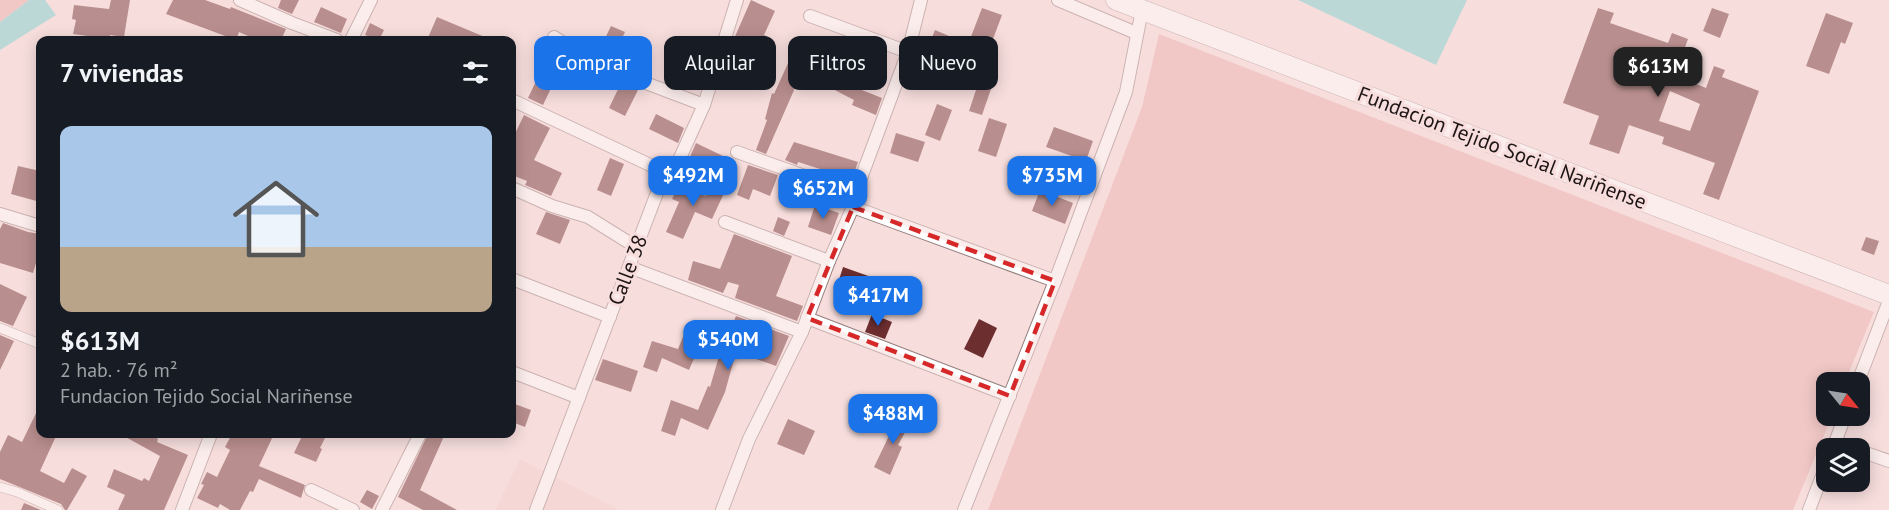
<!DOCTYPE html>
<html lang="es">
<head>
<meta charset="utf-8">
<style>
  :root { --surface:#171b24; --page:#242831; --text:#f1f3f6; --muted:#9ea1a6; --accent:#1a73e8 }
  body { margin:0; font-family:"PT Sans",sans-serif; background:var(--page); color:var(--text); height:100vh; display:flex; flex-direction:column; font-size:22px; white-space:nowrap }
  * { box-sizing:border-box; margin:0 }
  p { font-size:20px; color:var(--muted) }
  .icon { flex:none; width:33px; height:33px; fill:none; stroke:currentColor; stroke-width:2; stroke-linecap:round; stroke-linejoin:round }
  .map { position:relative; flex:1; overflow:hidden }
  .panel { position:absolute; left:36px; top:36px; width:480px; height:402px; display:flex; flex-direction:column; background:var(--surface); border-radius:12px; box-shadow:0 3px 15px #0003 }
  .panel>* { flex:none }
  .hud { position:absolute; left:534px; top:36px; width:570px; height:54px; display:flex; gap:12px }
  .needle { width:39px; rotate:120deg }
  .tools { position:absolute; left:1816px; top:372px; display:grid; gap:12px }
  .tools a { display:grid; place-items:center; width:54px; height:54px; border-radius:12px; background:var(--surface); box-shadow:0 3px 15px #0003; font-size:30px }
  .price { position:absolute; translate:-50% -51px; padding:0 14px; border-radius:12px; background:var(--accent); color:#fff; font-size:20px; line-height:39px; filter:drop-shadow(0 2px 3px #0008) }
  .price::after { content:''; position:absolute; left:50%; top:36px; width:18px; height:14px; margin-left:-9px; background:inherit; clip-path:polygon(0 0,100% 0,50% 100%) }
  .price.selected { background:#222; color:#fff }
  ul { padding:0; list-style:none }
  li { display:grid; align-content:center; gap:12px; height:318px; padding:0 24px }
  li span { display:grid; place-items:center; height:186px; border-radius:12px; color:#555 }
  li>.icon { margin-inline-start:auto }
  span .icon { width:108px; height:108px; fill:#fffc; stroke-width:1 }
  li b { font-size:26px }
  h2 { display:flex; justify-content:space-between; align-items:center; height:72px; padding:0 24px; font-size:26px }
  .pill { padding:0 21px; border-radius:12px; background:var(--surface); box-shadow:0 3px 15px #0003; font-size:21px; line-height:54px }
  .pill.selected { background:var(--accent); color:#fff }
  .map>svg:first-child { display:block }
  .built { fill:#f2d1cf }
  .green { fill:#e9adac }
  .water { fill:#71d0d0 }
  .building { fill:#6d2e30; fill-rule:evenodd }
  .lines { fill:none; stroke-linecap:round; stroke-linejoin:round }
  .pedestrian-casing { stroke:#947e7d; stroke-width:10 }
  .minor-casing { stroke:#947e7d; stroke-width:14 }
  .primary-casing { stroke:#947e7d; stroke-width:21 }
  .pedestrian { stroke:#fff; stroke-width:9 }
  .minor { stroke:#fff; stroke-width:12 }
  .primary { stroke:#fff; stroke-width:20 }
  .marked { fill:none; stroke:#d62828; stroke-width:4.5; stroke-dasharray:12 8; stroke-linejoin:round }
  .labels { text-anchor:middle; stroke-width:6; stroke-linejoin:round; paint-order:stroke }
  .street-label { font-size:21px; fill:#1e1515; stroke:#f7dedd }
</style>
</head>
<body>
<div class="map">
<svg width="1889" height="510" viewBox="0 0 1889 510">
  <rect width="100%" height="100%" fill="#f7dedd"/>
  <!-- built -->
  <polygon class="built" points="520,459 620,510 495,510"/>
  <!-- green -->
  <g class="green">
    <polygon points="0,0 29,0 0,22"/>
    <polygon points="1159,34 1874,312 1845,382 1827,382 1827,416 1832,416 1793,510 988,510 1142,107"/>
  </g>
  <!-- water -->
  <g class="water">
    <polygon points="29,0 45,0 56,15 0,50 0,22"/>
    <polygon points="1298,0 1467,0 1436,65"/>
  </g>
  <!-- building -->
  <g class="building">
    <polygon points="111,0 130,0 124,37 110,35 109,40 94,40 95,37 73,34 76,20 72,19 74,5 109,9"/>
    <polygon points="173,0 205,0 230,9 231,7 286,29 281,40 257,40 239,32 236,40 166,14"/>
    <polygon points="281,0 299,0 292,14 278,8"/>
    <polygon points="751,0 775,11 764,35 768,37 759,53 733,41"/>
    <polygon points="321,7 347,19 341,33 314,22"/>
    <polygon points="982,8 1002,15 987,55 967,47"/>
    <path d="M1598,8L1614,13L1610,23L1668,43L1672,33L1688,39L1675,75L1706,88L1714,66L1725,70L1722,77L1759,91L1719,200L1703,194L1715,163L1662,144L1664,137L1629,125L1619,154L1589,144L1599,116L1563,103ZM1670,91L1700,104L1690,131L1659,121Z"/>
    <polygon points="1712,8 1729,14 1720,38 1703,31"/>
    <polygon points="1826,13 1853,23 1845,44 1841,42 1829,74 1806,66"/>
    <polygon points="437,17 492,40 427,40"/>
    <polygon points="370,23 384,30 379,40 365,35"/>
    <polygon points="611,26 625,32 611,61 597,55"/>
    <polygon points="935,30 963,42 958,57 929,45"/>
    <polygon points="794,50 809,56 766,154 756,150 767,120 765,119 772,93 774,94"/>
    <polygon points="562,52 576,61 565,84 550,77"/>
    <polygon points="832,65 844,71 839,81 882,98 876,115 852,105 854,100 823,84"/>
    <polygon points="538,77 553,84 543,105 528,98"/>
    <polygon points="621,83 638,90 625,116 609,108"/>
    <polygon points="978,84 991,89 982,115 969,111"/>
    <polygon points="937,104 952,110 940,141 925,135"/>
    <polygon points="656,114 684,128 678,143 649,129"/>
    <polygon points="524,115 550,128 534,160 562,173 551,196 525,185 527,181 512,175 512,140"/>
    <polygon points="989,118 1007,124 996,157 978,151"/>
    <polygon points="1054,127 1093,141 1086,161 1046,147"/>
    <polygon points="896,133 925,142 918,162 890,153"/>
    <polygon points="794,142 858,162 852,179 798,162 797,165 785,160"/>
    <polygon points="696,143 723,156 716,172 689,159"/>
    <polygon points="610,158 624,164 611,196 597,190"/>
    <polygon points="748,165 778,175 770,196 753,189 749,200 737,195"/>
    <polygon points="18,166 40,171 40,202 11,194"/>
    <polygon points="680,183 706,196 711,184 725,191 712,219 695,212 683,239 666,232 679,202 672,199"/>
    <polygon points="1040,190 1073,203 1065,224 1032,211"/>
    <polygon points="815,205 839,213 831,235 808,227"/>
    <polygon points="546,212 570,220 560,244 536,234"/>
    <polygon points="778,217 790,222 784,236 773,231"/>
    <polygon points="3,223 28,232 40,234 40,250 33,273 0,263 0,229"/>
    <polygon points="734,234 792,256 776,296 803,306 797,321 735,298 739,285 728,282 723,293 688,280 693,261 720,269"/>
    <polygon points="1866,237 1879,241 1874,255 1861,250"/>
    <polygon points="843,267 874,278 868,294 838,283"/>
    <polygon points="0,284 27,297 13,326 0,321"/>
    <polygon points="872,314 892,322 885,339 865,332"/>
    <polygon points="736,316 789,336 776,366 736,352 725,392 708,430 681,418 675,436 661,431 671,400 698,410 708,386 710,387 722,346 723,347"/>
    <polygon points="979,319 997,328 983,358 964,349"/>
    <polygon points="686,330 703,338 689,370 662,358 657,372 643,367 652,341 678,349"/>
    <polygon points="0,335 14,341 0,370"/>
    <polygon points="603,359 638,371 631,392 595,380"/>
    <polygon points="512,403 531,410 525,427 512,422"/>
    <polygon points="40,405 40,434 57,434 40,471 64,483 72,468 87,476 67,510 65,510 61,504 0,479 0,452 8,435 22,442"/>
    <polygon points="901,411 913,418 898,445 902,447 890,475 874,467"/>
    <polygon points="788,419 815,431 804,455 777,444"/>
    <polygon points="120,434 149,434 158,439 157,442 188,455 164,510 118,510 125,495 107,487 114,469 142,481 144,478 149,481 160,456"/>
    <polygon points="232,434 274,434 259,466 305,485 301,498 259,479 253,492 250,491 240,510 230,510 220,504 218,508 197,498 204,485 201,484 207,472 217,477 230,450 225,447"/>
    <polygon points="303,434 327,434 320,448 322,449 316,462 294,453"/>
    <polygon points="428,434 445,434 420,490 457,510 423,510 398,497"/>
    <polygon points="367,490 379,496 372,509 360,502"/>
    <polygon points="24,503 41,510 21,510"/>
  </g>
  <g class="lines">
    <defs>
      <g id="pedestrian">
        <polyline points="0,328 40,344"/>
        <polyline points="0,487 17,492 58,510"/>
      </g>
      <g id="minor">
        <polyline points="240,0 292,23 337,40"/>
        <polyline points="1058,0 1136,33"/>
        <polyline points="810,16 908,52"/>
        <polyline points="554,37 598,65 704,105"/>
        <polyline points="351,40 371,0"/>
        <polyline points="512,100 665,172"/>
        <polyline points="737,152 855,194"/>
        <polyline points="512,188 552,206 588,217 636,247"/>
        <polyline points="853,207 1055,281"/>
        <polyline points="0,214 40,226"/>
        <polyline points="725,222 829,261"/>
        <polyline points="629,267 802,332"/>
        <polyline points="512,279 610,317"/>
        <polyline points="807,318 1010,396"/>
        <polyline points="512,372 579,398"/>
        <polyline points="1858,382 1889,301"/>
        <polyline points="1835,442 1853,448"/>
        <polyline points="1833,448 1845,416"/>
        <polyline points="1860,451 1889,461"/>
        <polyline points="311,490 353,510"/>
        <polyline points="182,510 211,434"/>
        <polyline points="382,510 420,434"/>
        <polyline points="536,510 665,172 679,160 704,105 737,0"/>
        <polyline points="722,510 749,439 802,332 829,261 853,207 855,194 908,52 921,0"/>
        <polyline points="964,510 1055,281 1126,92 1142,10"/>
        <polyline points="1809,510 1827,463"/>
      </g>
      <polyline id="primary" points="1116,0 1889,295"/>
    </defs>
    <!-- pedestrian casing -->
    <use href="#pedestrian" class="pedestrian-casing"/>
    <!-- minor casing -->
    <use href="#minor" class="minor-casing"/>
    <!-- primary casing -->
    <use href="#primary" class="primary-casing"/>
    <!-- pedestrian -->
    <use href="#pedestrian" class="pedestrian"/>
    <!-- minor -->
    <use href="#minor" class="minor"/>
    <!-- primary -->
    <use href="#primary" class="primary"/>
  </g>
  <!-- marked area -->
  <path d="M0 0H1889V510H0ZM853,207L1055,281L1010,396L807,318Z" fill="#f7dedd" fill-opacity=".55" fill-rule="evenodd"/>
  <path class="marked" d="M853,207L1055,281L1010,396L807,318Z"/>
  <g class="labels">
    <!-- street labels -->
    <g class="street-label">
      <text transform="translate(1502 148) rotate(21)" y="7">Fundacion Tejido Social Nariñense</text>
      <text transform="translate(628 270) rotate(-69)" y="7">Calle 38</text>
    </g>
  </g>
</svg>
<div class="tools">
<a><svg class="needle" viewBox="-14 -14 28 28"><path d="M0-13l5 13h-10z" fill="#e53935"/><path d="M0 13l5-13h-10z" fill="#9ea1a6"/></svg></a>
<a><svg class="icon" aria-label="layers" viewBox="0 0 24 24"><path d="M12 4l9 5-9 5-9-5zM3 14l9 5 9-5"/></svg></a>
</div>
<b class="price selected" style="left:1658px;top:98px">$613M</b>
<b class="price" style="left:693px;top:207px">$492M</b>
<b class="price" style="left:1052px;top:207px">$735M</b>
<b class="price" style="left:823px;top:220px">$652M</b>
<b class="price" style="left:878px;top:327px">$417M</b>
<b class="price" style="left:728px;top:371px">$540M</b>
<b class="price" style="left:893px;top:445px">$488M</b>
<div class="hud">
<a class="pill selected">Comprar</a>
<a class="pill">Alquilar</a>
<a class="pill">Filtros</a>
<a class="pill">Nuevo</a>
</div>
<section class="panel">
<h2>7 viviendas<svg class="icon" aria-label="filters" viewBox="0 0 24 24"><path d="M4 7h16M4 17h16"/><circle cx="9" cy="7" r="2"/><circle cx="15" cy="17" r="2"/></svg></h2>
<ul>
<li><span style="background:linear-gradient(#a9c7e8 65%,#b9a48a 0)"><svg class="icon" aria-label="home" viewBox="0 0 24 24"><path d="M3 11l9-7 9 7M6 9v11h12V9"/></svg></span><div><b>$613M</b><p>2 hab. · 76 m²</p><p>Fundacion Tejido Social Nariñense</p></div></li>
</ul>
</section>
</div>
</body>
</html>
